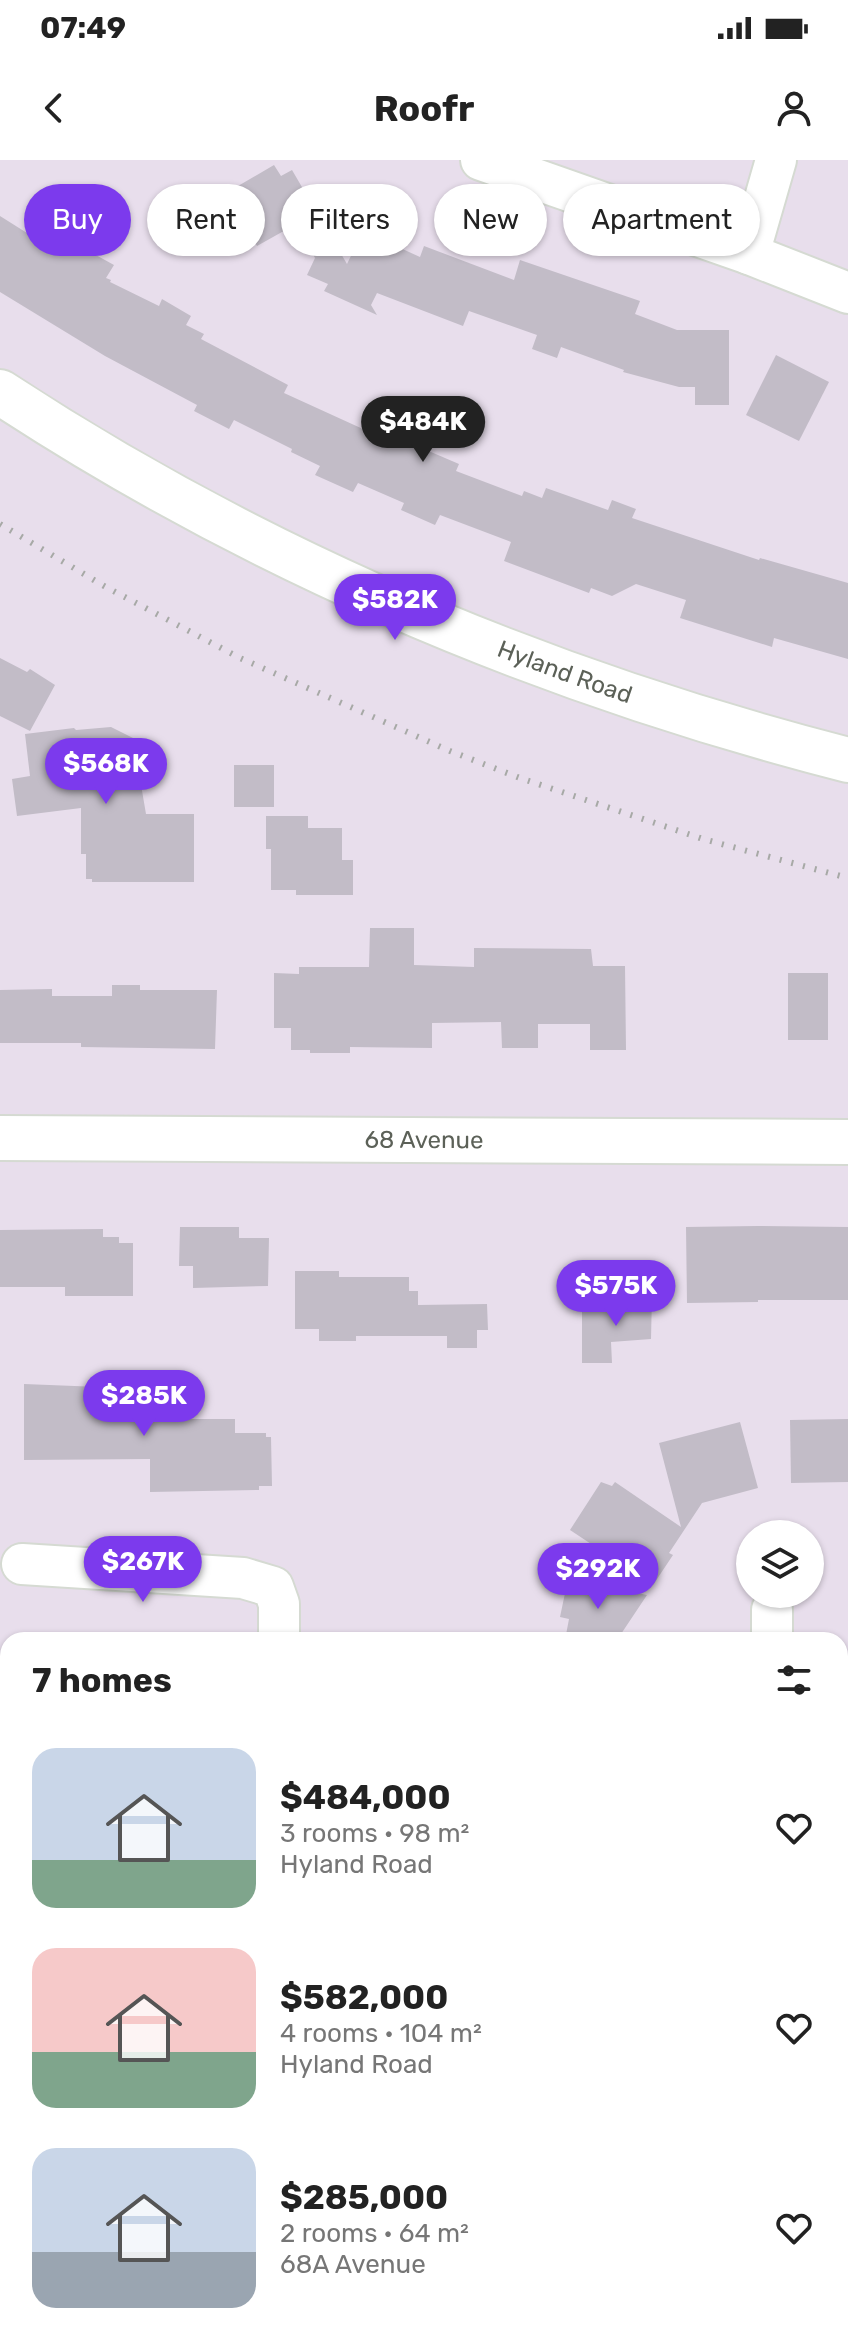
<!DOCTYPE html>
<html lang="en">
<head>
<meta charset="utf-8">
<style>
  :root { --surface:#fff; --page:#f6f6f6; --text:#222; --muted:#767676; --accent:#7c3aed }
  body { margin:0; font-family:Rubik,sans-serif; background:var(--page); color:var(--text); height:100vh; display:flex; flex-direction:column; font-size:30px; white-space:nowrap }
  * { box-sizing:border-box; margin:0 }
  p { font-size:26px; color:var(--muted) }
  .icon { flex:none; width:44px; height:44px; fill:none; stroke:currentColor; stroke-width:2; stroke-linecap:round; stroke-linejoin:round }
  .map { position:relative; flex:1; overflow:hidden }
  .panel { position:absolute; left:0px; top:1472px; width:848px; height:712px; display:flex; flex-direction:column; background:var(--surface); border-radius:24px 24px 0 0; box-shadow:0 2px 6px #0004 }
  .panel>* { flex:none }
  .guide { position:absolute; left:24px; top:24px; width:800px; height:72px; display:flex; gap:16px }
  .controls { position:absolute; left:736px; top:1360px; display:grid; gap:16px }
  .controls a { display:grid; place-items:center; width:88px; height:88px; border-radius:50%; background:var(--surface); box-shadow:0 2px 6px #0004; font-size:40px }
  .price { position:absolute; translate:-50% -68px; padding:0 18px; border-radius:28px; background:var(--accent); color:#fff; font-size:26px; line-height:52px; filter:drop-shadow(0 2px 4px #0008) }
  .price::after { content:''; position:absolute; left:50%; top:48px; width:24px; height:18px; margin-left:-12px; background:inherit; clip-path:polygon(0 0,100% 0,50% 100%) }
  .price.active { background:#222; color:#fff }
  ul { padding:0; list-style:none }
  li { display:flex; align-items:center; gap:24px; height:200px; padding:0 32px }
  li span { display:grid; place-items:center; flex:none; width:224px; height:160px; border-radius:24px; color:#555 }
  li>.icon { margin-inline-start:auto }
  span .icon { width:96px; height:96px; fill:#fffc; stroke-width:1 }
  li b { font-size:34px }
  h2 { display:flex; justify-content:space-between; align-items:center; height:96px; padding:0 32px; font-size:34px }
  .tag { padding:0 28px; border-radius:36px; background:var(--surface); box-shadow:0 2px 6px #0004; font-size:28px; line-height:72px }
  .tag.active { background:var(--accent); color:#fff }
  .status { display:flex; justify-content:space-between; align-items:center; height:56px; padding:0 40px; background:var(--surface); direction:ltr }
  .status svg { height:22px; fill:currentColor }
  header { display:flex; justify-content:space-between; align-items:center; height:104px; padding:0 32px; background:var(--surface); font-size:36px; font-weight:700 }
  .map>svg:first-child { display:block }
  .building { fill:#c2bcc7 }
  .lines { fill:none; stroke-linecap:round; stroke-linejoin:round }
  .minor-casing { stroke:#d5dad2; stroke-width:44 }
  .tertiary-casing { stroke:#d5dad2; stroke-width:48 }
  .minor { stroke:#fff; stroke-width:40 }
  .tertiary { stroke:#fff; stroke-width:44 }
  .rail { stroke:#a7a9a6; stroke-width:6; stroke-dasharray:2 10; stroke-linecap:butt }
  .labels { text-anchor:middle; stroke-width:7; stroke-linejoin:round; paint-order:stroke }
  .street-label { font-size:24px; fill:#5c6158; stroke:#fff }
</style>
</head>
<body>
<div class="status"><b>07:49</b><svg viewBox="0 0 49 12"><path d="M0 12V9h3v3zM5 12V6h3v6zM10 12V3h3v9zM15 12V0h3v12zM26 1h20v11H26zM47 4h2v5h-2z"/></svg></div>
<header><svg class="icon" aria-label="back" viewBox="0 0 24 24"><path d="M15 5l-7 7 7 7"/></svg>Roofr<svg class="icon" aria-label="person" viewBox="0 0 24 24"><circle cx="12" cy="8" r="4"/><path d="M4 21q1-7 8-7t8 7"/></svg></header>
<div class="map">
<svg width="848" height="2184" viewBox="0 0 848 2184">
  <rect width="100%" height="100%" fill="#e8deec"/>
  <!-- building -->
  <g class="building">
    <polygon points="274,5 281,16 292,10 347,104 363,71 420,97 424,86 514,120 520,100 640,141 635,154 677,170 729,170 729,245 695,245 695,227 679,227 623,212 624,210 561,187 557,198 532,189 537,175 469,151 463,166 377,133 371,145 377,155 324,131 328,124 307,115 315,98 298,63 257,86 226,33"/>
    <polygon points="0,56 54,90 66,71 88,85 85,89 114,105 106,118 111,120 110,122 159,146 162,139 191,156 186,165 204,174 201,179 288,225 284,233 398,285 407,266 430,276 424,289 459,304 456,311 522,336 524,331 542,338 546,328 608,350 612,340 636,349 632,358 759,400 760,398 848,423 848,499 774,478 772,487 680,458 686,440 636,424 612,436 591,428 589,433 504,401 511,382 440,355 435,365 401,350 404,343 358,323 353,332 315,315 320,306 291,292 292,289 234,260 229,269 194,251 197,245 105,196 0,132"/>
    <polygon points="776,195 829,222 799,281 746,255"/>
    <polygon points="0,498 27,512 30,509 55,525 30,571 0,556"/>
    <polygon points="111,567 133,578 146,654 194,654 194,722 92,722 92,719 86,719 86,694 81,694 81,648 17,656 12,619 30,616 25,574 74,568 76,570"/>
    <rect x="234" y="605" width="40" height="42"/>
    <polygon points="266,656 308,656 308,668 342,668 342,700 353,700 353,735 296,735 296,730 271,730 271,689 266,689"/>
    <polygon points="370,768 414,768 414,805 474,807 474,788 591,789 593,806 625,806 626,890 590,890 590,864 538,864 538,888 502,888 501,862 432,863 432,888 350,887 350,893 310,893 310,890 291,890 291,868 274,868 274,813 299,814 299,807 369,807"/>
    <rect x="788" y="813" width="40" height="67"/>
    <polygon points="112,825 140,825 140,830 217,830 215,889 81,887 81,883 0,883 0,830 52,829 52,836 112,836"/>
    <polygon points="757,1066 848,1067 848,1140 758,1140 758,1142 687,1143 686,1067"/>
    <polygon points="180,1067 239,1067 239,1078 269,1078 268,1126 193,1128 193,1106 179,1106"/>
    <polygon points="103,1069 103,1077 119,1077 119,1083 133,1083 133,1136 65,1136 65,1127 0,1127 0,1070"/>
    <polygon points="295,1111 339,1111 339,1117 409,1117 409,1131 418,1131 418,1145 487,1144 488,1170 477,1170 477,1188 447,1188 447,1176 356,1176 356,1181 319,1181 319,1169 295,1169"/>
    <polygon points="620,1135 652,1135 651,1179 611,1182 612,1203 582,1203 582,1152 620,1152"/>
    <polygon points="24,1224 125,1228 125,1239 188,1239 188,1259 235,1259 235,1273 266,1273 266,1277 271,1277 272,1326 259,1326 259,1330 150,1332 150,1299 24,1300"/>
    <polygon points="848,1259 848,1322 791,1323 790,1260"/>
    <polygon points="740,1262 758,1328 702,1343 669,1393 673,1395 653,1425 570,1370 601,1322 612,1326 615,1322 681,1367 659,1283"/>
    <polygon points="568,1419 647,1435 617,1480 565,1480 569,1459 560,1457"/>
  </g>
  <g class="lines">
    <defs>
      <g id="minor">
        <polyline points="481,0 749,94 848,133"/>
        <polyline points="749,94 776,0"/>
        <polyline points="22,1404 243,1418 273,1427 279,1444 279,1480"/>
        <polyline points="772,1480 772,1450"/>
        <polyline points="0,1882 8,1876"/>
        <polyline points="840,2106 848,2106"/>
        <polyline points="283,2176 283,2184"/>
      </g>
      <g id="tertiary">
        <path id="s1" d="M0,232C259,402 548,523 848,600"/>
        <path id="s2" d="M0,978L848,982"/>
      </g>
    </defs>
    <!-- minor casing -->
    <use href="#minor" class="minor-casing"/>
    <!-- tertiary casing -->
    <use href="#tertiary" class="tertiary-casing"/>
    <!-- minor -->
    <use href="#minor" class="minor"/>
    <!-- tertiary -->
    <use href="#tertiary" class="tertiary"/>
    <!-- rail -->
    <polyline class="rail" points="0,364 104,426 240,498 450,591 520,618 703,679 848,718"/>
  </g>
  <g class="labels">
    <!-- street labels -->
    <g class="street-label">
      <text dy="8" stroke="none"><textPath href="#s1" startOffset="632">Hyland Road</textPath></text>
      <text dy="8" stroke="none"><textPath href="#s2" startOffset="424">68 Avenue</textPath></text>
    </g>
  </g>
</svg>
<div class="controls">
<a><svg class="icon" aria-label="layers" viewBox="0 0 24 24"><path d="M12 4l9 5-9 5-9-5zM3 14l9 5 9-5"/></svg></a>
</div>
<b class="price active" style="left:423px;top:304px">$484K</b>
<b class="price" style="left:395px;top:482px">$582K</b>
<b class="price" style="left:106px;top:646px">$568K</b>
<b class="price" style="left:616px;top:1168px">$575K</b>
<b class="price" style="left:144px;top:1278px">$285K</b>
<b class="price" style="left:143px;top:1444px">$267K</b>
<b class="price" style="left:598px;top:1451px">$292K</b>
<div class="guide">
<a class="tag active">Buy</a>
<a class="tag">Rent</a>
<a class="tag">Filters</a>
<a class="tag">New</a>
<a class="tag">Apartment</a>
</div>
<section class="panel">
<h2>7 homes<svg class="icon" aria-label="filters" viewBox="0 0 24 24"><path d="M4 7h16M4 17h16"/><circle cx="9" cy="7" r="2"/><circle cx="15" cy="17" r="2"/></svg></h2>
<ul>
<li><span style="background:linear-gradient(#c9d6e8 70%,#7fa58c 0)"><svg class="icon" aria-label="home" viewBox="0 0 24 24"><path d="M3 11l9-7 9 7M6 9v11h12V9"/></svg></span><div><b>$484,000</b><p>3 rooms · 98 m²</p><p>Hyland Road</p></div><svg class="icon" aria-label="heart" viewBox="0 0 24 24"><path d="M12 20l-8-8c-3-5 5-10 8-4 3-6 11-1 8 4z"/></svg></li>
<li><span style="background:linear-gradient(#f6c9c9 65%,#7fa58c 0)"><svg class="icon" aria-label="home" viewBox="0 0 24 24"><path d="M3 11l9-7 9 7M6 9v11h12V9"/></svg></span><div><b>$582,000</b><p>4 rooms · 104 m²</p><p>Hyland Road</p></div><svg class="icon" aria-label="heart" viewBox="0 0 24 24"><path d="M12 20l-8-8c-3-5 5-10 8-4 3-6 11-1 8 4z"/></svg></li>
<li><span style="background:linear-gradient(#c9d6e8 65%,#9aa5b1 0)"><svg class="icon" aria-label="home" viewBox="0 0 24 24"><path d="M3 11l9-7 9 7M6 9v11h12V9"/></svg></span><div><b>$285,000</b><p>2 rooms · 64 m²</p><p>68A Avenue</p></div><svg class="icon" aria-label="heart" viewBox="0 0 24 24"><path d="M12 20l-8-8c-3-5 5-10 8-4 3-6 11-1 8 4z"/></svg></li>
</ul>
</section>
</div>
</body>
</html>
